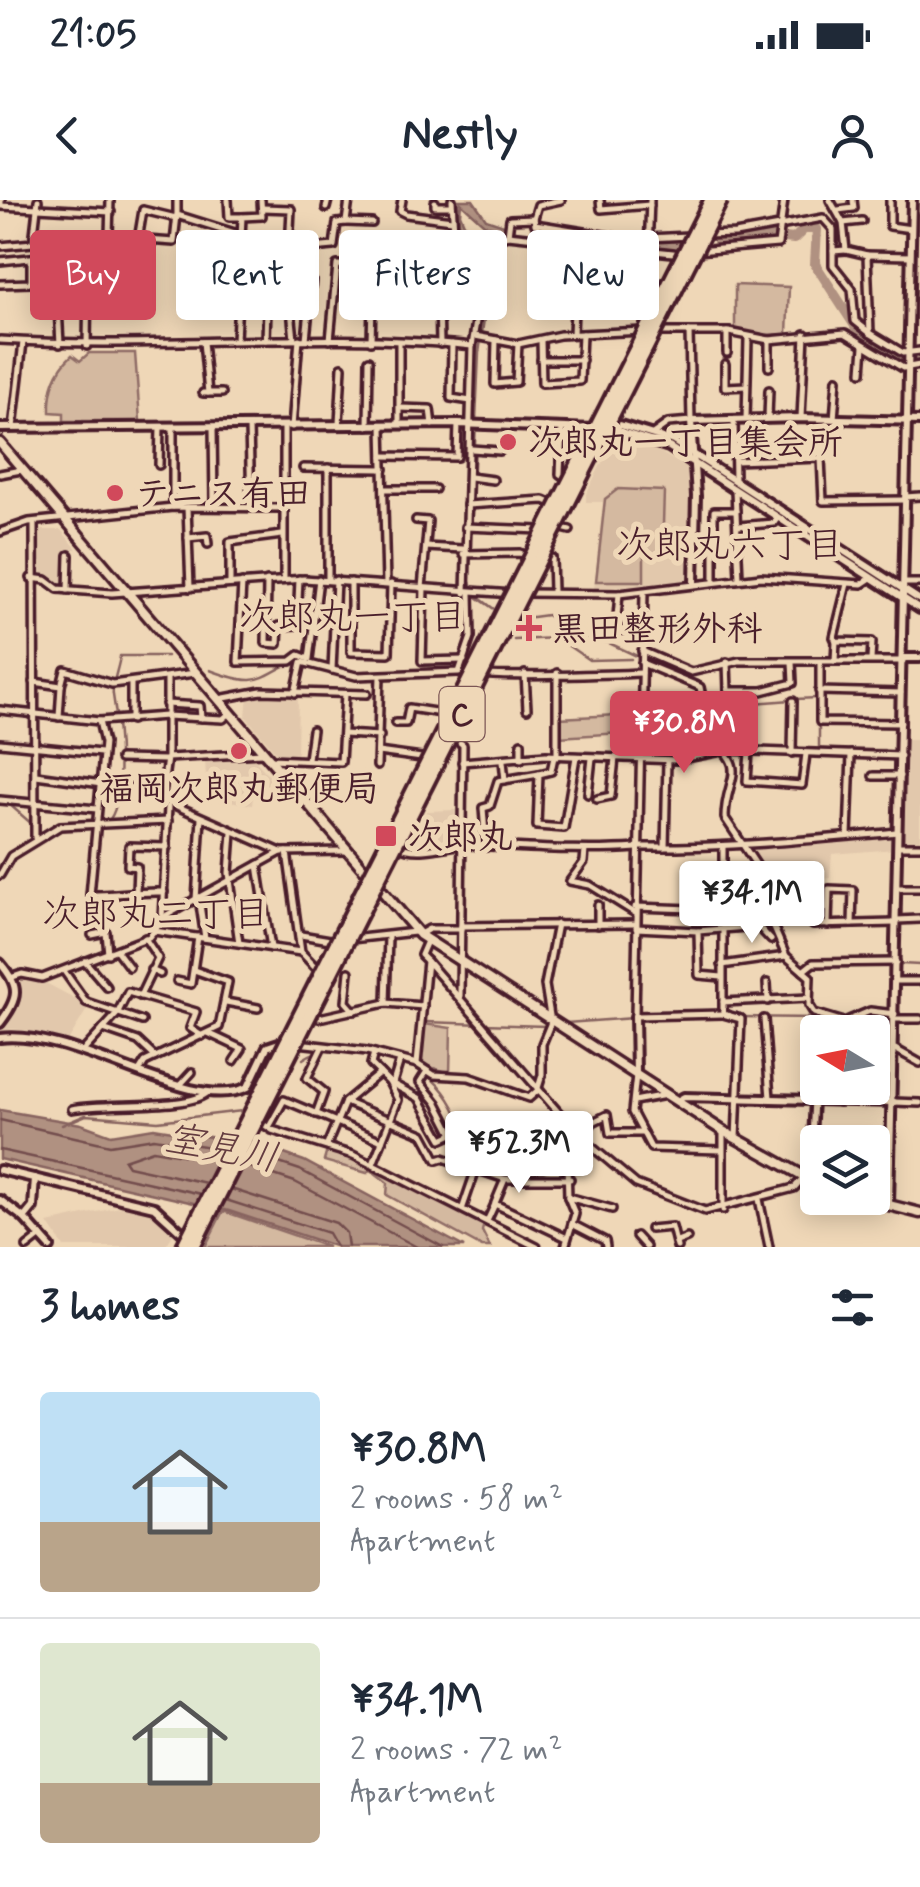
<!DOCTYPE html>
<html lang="en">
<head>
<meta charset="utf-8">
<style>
  :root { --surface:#fff; --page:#f2f2f3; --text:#1f2937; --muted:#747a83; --line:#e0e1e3; --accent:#d1495b }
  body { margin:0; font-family:Mynerve,"Klee One",sans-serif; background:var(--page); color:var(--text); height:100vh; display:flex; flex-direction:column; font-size:38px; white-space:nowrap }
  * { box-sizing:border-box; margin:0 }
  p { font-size:32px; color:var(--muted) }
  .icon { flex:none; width:55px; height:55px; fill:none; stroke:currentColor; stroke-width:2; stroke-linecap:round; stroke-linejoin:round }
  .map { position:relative; height:1047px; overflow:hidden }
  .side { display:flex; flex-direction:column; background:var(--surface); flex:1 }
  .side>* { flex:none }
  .top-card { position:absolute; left:30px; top:30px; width:860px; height:90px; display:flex; gap:20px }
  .needle { width:65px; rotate:280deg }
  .fabs { position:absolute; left:800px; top:815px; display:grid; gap:20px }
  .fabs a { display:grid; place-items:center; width:90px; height:90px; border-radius:10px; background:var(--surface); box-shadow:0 5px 25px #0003; font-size:50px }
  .price { position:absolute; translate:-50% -85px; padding:0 22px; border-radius:10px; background:#fff; color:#222; font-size:32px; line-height:65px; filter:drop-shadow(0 2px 5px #0008) }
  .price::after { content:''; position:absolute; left:50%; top:60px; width:30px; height:22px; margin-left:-15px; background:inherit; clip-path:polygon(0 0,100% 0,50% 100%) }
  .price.selected { background:var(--accent); color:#fff }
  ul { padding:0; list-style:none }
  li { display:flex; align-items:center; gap:30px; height:250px; padding:0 40px }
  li+li { border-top:2px solid var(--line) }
  li span { display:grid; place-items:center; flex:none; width:280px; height:200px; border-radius:10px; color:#555 }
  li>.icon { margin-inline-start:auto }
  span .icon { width:120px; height:120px; fill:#fffc; stroke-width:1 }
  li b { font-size:42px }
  h2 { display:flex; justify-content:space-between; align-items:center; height:120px; padding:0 40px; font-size:42px }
  .chip { padding:0 35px; border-radius:10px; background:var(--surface); box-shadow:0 5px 25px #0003; font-size:35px; line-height:90px }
  .chip.selected { background:var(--accent); color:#fff }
  .status { display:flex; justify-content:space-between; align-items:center; height:70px; padding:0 50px; background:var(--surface); direction:ltr }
  .status svg { height:28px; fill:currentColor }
  header { display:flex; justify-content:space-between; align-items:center; height:130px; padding:0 40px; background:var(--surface); font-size:45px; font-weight:800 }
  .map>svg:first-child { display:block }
  .built { fill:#e2c8ac }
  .green { fill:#d4b9a0; stroke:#8f6c66; stroke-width:2.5 }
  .water { fill:#b09181; stroke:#87635f; stroke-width:2.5 }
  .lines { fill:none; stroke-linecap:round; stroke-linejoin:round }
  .shore { stroke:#734d4d; stroke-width:2.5 }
  .stream { stroke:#87635f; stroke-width:2.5 }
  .river { stroke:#b09181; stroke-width:10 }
  .minor-casing { stroke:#4a1f2b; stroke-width:12 }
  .tertiary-casing { stroke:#4a1f2b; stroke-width:14 }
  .secondary-casing { stroke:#4a1f2b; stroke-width:15 }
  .minor { stroke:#efd7b7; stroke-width:5 }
  .tertiary { stroke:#efd7b7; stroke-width:6 }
  .secondary { stroke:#efd7b7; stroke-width:8 }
  .motorway-bridge-casing { stroke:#4a1f2b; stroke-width:19; stroke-linecap:butt }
  .motorway-bridge { stroke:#efd7b7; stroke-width:11 }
  .poi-dot { fill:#d1495b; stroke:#efd7b7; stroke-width:4 }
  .labels { text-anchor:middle; stroke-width:10; stroke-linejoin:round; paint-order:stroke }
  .shield { fill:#efd7b7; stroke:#7c5655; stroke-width:2.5 }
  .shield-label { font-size:32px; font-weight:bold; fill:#4a1f2b }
  .poi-label { font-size:35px; font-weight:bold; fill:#4a1f2b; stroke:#efd7b7; text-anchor:start }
  .neighbourhood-label { font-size:38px; fill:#4a1f2b; stroke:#efd7b7 }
  .water-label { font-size:38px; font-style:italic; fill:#643c40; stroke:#efd7b7 }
</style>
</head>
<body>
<div class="status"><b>21:05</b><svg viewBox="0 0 49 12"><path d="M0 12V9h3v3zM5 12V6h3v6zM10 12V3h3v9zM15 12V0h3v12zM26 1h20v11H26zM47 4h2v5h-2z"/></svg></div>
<header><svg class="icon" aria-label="back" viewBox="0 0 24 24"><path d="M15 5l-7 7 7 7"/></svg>Nestly<svg class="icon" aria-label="person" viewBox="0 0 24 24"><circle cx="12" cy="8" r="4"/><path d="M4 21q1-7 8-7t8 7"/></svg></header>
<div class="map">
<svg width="920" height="1047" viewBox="0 0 920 1047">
  <rect width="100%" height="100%" fill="#efd7b7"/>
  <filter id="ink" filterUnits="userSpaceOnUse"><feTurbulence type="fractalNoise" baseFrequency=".01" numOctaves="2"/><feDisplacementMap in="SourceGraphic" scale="20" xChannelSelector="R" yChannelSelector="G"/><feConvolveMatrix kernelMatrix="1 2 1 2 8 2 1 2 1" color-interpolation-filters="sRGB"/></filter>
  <g filter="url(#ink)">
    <!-- built -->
    <g class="built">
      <polygon points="620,238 653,248 689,269 693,299 688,380 594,390 603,302 586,302 586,294 612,243"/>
      <polygon points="36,330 61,330 77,349 66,349 66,387 34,375"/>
      <polygon points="267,491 298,496 297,555 278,555 246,517 248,494"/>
      <polygon points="906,540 920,540 920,643 903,643"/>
      <polygon points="205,559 255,560 281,589 254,589 252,605 207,597"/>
      <polygon points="456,610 455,642 410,647 427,611"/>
      <polygon points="895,637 895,649 832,654 830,678 810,680 809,722 805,722 776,719 767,699 764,666 749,645 811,646"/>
      <polygon points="23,777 44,782 89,806 69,839 12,829 0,833 18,801 18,779"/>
      <polygon points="128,1005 164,1016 176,1030 165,1047 64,1047 48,1023"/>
    </g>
    <!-- green -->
    <g class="green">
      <polygon points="735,85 789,87 787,134 747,136 735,132"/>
      <path d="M89,153H135L140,221H64V213L50,212C49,190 55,171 72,155L80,161Z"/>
      <polygon points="618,289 664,291 662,357 644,356 644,381 596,381 605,299"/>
      <polygon points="637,514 637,532 559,537 559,518"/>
      <polygon points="424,824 451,828 450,873 420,864"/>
      <polygon points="328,947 485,1020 482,1031 490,1047 482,1047 387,995 388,983 370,969 367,973 324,961"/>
      <polygon points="223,1011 328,1047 205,1047"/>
    </g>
    <!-- water -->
    <g class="water">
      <polygon points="458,0 473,0 486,19 507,26 506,33 484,24 461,3 460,14 483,69 487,99 479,153 469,380 477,396 494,409 467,390 476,156 484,99 480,69 459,26"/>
      <polygon points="0,910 81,924 111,935 154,928 259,945 304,961 464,1047 337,1047 229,1011 0,959"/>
    </g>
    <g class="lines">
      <!-- shore -->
      <g class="shore">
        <polyline points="0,920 110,945 154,938 223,949"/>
        <polyline points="0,950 201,994"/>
        <polyline points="249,953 300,970 443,1047"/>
        <polyline points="244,965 295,982 417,1047"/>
        <polyline points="206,983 128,966 124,960 153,950 218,961"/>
        <polyline points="231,989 336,1023 346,1033 348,1047"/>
        <polyline points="226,1000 328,1033 336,1047"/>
      </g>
      <!-- stream -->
      <g class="stream">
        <polyline points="525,418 547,415 573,435 609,443 639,457"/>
        <polyline points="514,440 557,438 589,460 631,459"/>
        <polyline points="646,460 657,464"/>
        <polyline points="646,462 701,487"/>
        <polyline points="333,467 349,472"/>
        <path d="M210,470C263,490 257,477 301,458"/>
        <polyline points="381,472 407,471"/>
        <polyline points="795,499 818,498"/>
        <polyline points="708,505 725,505"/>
        <polyline points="730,505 791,500"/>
        <polyline points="707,506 710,523"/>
        <polyline points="819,521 819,550 884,550"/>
        <polyline points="715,540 727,548"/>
        <polyline points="0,604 9,604 42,633 55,626"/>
        <polyline points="729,604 735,578"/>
        <path d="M107,622C128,605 117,519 113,495C111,485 119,467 120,456H167"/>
        <polyline points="757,662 778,732 787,751 803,767"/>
        <polyline points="901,764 920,765"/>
        <path d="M810,772C818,785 806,799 817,811"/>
        <polyline points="741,817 818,818"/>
        <polyline points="425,822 546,826"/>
        <polyline points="566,823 634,818"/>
        <polyline points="890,842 890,816"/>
        <path d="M303,859C319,847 337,850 356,853C442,862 452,895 478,967"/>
        <polyline points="62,925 86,915 158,921 242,911"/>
        <polyline points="528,976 563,966"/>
      </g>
      <!-- river -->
      <g class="river">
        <polyline points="583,40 676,42"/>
        <polyline points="718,42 765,36 794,39 804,29 817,29 815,64 859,132 904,159 920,158"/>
      </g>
      <defs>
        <g id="minor">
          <polyline points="1,0 1,6 111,12"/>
          <polyline points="177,0 177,15 241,35"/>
          <polyline points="228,0 229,17 242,17"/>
          <polyline points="349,0 346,22 372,23"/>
          <polyline points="402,0 400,11 406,14 452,20"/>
          <polyline points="452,0 454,32 476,67 480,97 472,146 465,393"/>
          <polyline points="600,0 601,9 650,5"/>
          <polyline points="650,0 646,104 654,110"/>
          <polyline points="830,0 843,23 846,50 867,55 870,133 903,153 920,151"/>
          <polyline points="890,0 890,26 911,29"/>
          <polyline points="435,2 435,6 452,6"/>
          <polyline points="262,8 291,9 289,50 262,41 259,44 258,73 279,75"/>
          <polyline points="326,8 328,0"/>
          <polyline points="838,10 854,8 853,0"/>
          <polyline points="534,18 538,5 561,0"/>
          <polyline points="843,23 862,21"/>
          <polyline points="37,32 174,42 177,15"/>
          <polyline points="508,35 510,19 534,18 535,24 628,39 689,36"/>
          <polyline points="705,35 735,34 823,18 833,29 833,51 846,50"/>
          <polyline points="109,36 110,0"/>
          <polyline points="241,39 259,44"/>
          <polyline points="138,40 143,10 176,18"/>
          <polyline points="0,46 33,43 38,0"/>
          <polyline points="465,47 508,35 682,54"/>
          <polyline points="290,50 334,46 337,23 346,22"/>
          <polyline points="697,51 778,44 784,0"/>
          <polyline points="833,51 833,65 852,89 855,121 870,133"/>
          <polyline points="867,55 910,56"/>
          <polyline points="0,61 60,55 136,57"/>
          <polyline points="563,83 646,85"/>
          <polyline points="0,84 31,83 31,62"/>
          <polyline points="289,90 294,139"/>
          <polyline points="657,132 729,132 769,140 845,133 903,168 920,165"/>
          <polyline points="573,134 575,84"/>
          <polyline points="475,136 518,144 560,135 643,131"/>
          <polyline points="306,139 312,80"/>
          <path d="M0,140C157,150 315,130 472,146"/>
          <polyline points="236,140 242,17 262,16 261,0"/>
          <polyline points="266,140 268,75"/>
          <polyline points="330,140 337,65 373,66 371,141"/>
          <polyline points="496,140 495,184 516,182 518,144"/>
          <polyline points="541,140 542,183 580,181 582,134"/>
          <polyline points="203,142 208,193"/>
          <polyline points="399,142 399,224"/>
          <polyline points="60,144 56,70 88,73 87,146"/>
          <polyline points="440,144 438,56 441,49 462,45"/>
          <polyline points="452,144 451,198 471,201"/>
          <polyline points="727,153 727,132"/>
          <polyline points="541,160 582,160"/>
          <polyline points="725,164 725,187 746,186"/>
          <polyline points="769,167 769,140"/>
          <polyline points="862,172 864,146"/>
          <polyline points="203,193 222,193"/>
          <polyline points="400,208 430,209 432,225"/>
          <polyline points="768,218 769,190"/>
          <polyline points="801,218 805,134"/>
          <polyline points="746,219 748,139"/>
          <polyline points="834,219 837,179"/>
          <polyline points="734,220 735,281"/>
          <polyline points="339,224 342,167"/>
          <polyline points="368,226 369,160"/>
          <polyline points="382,226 386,384"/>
          <polyline points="213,227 214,305"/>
          <polyline points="249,227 251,307"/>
          <polyline points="292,227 299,139"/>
          <polyline points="13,228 23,142"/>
          <polyline points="562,228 560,274 569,280"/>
          <polyline points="654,233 668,223 691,221 689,132"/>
          <polyline points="472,249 500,251"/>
          <polyline points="383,256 457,257 458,224"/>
          <polyline points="735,261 821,258 823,301 904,300"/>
          <polyline points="159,265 160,228"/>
          <polyline points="303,268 384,269"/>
          <polyline points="0,274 21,270"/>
          <polyline points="470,277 493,280"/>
          <polyline points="384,289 435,289"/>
          <polyline points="735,291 739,378"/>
          <polyline points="905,297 920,296"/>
          <polyline points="467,305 544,300 556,305"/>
          <polyline points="173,307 173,227"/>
          <polyline points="187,307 190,388"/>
          <polyline points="416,320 428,321 422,388"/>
          <polyline points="34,322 35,638"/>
          <polyline points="738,326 774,323 778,317"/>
          <polyline points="465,327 541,330"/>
          <polyline points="558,327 570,330"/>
          <polyline points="0,332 29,322 173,307 283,308"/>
          <polyline points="188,338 207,336 208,344"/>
          <polyline points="426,347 463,349"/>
          <polyline points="463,354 520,353 529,357"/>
          <polyline points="544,355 552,358 553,391"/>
          <polyline points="31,378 46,380 58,389 112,393 304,379 513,394"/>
          <polyline points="284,380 284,227"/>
          <polyline points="328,380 328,268"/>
          <polyline points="714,380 714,311 736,311"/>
          <polyline points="267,381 266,443 278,444 279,426 297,425 299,379"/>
          <polyline points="351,382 351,452 389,453 391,384"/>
          <polyline points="242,383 238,462 291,461 299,455 309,459 319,379"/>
          <polyline points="904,383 920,383"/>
          <polyline points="230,384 230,342 282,335"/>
          <polyline points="847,384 834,437 836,441 872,442 871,460"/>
          <polyline points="424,388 422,461 464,460"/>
          <polyline points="68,390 69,355"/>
          <polyline points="644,392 635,816 723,814"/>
          <polyline points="524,393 619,394 761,377 862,384 871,378"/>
          <polyline points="619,394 616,428 642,436"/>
          <polyline points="642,451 691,472 739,461 903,461"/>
          <polyline points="835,461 836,441"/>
          <polyline points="727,462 728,491 762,491 793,483 792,462"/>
          <polyline points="820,462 820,522 901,523"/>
          <path d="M642,463L700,487L710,539C751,570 725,577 725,618L759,669L762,700L786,756L810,777L809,805L814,813L844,822L870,811L895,814"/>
          <polyline points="332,470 336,380"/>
          <polyline points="557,473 557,557"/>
          <path d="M484,474C491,478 621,474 642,473"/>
          <polyline points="525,474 527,509"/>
          <polyline points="167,479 167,558"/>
          <polyline points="34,482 61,486 65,470 112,484 195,473"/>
          <polyline points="819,491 901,493"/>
          <polyline points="295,493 302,462 356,476 459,472 471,437 470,393"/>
          <polyline points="219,499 261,491 367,494"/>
          <polyline points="166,504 200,506 201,518"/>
          <polyline points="728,504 725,541 732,549"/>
          <polyline points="640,507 684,509"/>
          <polyline points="0,510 99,521 166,516 223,519 230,513"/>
          <polyline points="59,517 61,486"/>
          <polyline points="131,520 131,483"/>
          <path d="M99,521L104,543L90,695C116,695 137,691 164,692"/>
          <polyline points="395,523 406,523 409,508 448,514"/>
          <polyline points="639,528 673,530 675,509"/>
          <polyline points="343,534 380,536"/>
          <polyline points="452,536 463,545 460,796"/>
          <polyline points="0,543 101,553"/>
          <polyline points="521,543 521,559"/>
          <polyline points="378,552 429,559"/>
          <polyline points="749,552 747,581 802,585 806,554"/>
          <polyline points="792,553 793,501"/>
          <polyline points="554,557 551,571 539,574 537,626 564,628 576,557"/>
          <polyline points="120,559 165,560"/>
          <polyline points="271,559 341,562 345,494"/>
          <polyline points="308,559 312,530"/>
          <polyline points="503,561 505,580"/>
          <polyline points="462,562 546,555 676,560 727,550 901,556"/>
          <polyline points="377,566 380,476"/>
          <polyline points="36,575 138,589 281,652 347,651"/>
          <polyline points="873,576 900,576"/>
          <polyline points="588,594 592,558"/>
          <polyline points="597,599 611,596 615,558"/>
          <polyline points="0,600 97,609"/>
          <polyline points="161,602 167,558 263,553"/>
          <polyline points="232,632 229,673 239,743"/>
          <polyline points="848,636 851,554"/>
          <path d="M397,645C419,657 443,644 466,645C523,647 579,652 637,648"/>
          <polyline points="899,646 920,646"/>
          <polyline points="486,647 483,608 490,606 498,581 539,574"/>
          <path d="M637,647C725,648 809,640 897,632"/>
          <polyline points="665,647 667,560"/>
          <polyline points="723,647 723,814 741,819 736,938"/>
          <polyline points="585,650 584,662 570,681 590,685 635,713"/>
          <polyline points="287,652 301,752 321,773"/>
          <polyline points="258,665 271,748"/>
          <polyline points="0,675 11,656 60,626 168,621"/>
          <polyline points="897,688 920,688"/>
          <polyline points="136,691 137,667 128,666 129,646 167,647"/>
          <polyline points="199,698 205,738"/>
          <polyline points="196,700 201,618"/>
          <polyline points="635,707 722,710"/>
          <polyline points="162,718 168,607"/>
          <polyline points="897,720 920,719"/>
          <polyline points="598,725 598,705"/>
          <polyline points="813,725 895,723"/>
          <polyline points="828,725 829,689 853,690 852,724"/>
          <polyline points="461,726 634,724"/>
          <polyline points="636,728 698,731"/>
          <polyline points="154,731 301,752"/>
          <polyline points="420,734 429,729 461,729"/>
          <polyline points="92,735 106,732 108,754"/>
          <polyline points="301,735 336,741"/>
          <polyline points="351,739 415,732"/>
          <polyline points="117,751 129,767"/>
          <polyline points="85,761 107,787"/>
          <polyline points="427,761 579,936 636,984 705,1011 794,988 803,978"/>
          <polyline points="722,765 786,756"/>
          <polyline points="151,770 160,774"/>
          <polyline points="64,771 86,802 142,821"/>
          <polyline points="803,771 813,763 896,762"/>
          <polyline points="349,772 346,802 354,811"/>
          <polyline points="13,777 22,774 42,778 149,737 167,715 281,652"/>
          <polyline points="722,777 699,775 698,731 758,726 771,740"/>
          <polyline points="177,781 191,784 198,737"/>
          <polyline points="896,781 920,781"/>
          <polyline points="767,783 768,801"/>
          <polyline points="140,796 158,758 145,738"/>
          <polyline points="226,802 258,808"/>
          <polyline points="723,802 809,798"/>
          <polyline points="386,803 388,736"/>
          <polyline points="312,816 319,818 386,803 423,806"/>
          <polyline points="764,819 770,898"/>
          <polyline points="895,819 920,819"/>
          <polyline points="103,829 138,841 155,857"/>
          <polyline points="208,833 242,849 234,861"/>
          <polyline points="298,843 367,851 417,864 434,875 469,877 529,898 537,891 542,875 542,844 551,822 545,785 557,724"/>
          <polyline points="85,849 117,814 128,792 196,812 190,828 202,836"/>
          <polyline points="895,849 920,863"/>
          <polyline points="374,853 371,864 389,882 419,898 442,939 453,934 437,903 420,882 427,871"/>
          <polyline points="417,864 427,761 421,755 427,741"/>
          <polyline points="817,865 818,865"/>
          <polyline points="140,870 145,862 219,827 228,782 194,770"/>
          <polyline points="636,875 632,912 651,948 721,950"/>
          <polyline points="393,883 400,860"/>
          <polyline points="180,885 192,872"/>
          <polyline points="839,888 839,902"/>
          <polyline points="634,901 666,895"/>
          <polyline points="345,902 423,934 437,960 443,958 505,979"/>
          <polyline points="894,902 920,903"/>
          <path d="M72,909C103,902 191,910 208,892"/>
          <polyline points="316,914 324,892 307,878 322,847"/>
          <polyline points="260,922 272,930 353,955 537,1047"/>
          <polyline points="269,927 284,900 382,941"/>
          <polyline points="537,930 557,930 565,921"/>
          <polyline points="580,937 593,922 607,915 610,933 643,933"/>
          <polyline points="327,945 345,902 380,873"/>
          <polyline points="591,949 567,964 568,997 612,1009"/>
          <polyline points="373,964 398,900 389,882"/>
          <polyline points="810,978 814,899"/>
          <polyline points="872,990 889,968"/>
          <polyline points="759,999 769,1047"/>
          <polyline points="495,1003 505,979 570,979"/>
          <polyline points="463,1007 476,969"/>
          <polyline points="723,1010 723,931"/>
          <polyline points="488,1019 495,1004 567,1038"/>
          <polyline points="572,1024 605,1041 606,1047"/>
          <polyline points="650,1029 672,1027 677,1047"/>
          <polyline points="636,1036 646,1047"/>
          <polyline points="677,1042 687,1038"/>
          <polyline points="27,1047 41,1036"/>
          <polyline points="565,1047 575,1014 568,997"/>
        </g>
        <g id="tertiary">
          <polyline points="0,228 458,224 594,229"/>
          <polyline points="606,228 620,225 673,241 920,400"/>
          <polyline points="609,228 669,247 920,409"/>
          <polyline points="694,383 696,296 691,221 801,218 920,221"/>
          <polyline points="903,458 920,458"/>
          <path d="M0,763C21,787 19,798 0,823"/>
          <polyline points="635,816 636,875"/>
          <path d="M0,838C79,829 188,915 248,887L267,847L285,841"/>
          <polyline points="677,901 684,897 894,902"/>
          <polyline points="0,970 154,1007 187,1037"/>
          <polyline points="0,1000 24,1018 50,1047"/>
          <polyline points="889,1004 912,0"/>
          <polyline points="24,1018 33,1007 35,978"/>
        </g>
        <g id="secondary">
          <polyline points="0,243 420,735 723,931 818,984"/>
          <polyline points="861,998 920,1013"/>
        </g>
      </defs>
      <!-- minor casing -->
      <use href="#minor" class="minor-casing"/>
      <!-- tertiary casing -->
      <use href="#tertiary" class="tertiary-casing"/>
      <!-- secondary casing -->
      <use href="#secondary" class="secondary-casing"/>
      <!-- minor -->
      <use href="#minor" class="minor"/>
      <!-- tertiary -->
      <use href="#tertiary" class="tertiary"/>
      <!-- secondary -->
      <use href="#secondary" class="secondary"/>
      <defs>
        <g id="motorway-bridge">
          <polyline points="183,1047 711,0"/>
          <polyline points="193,1047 721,0"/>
        </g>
      </defs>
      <!-- motorway-bridge casing -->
      <use href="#motorway-bridge" class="motorway-bridge-casing"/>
      <!-- motorway-bridge -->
      <use href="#motorway-bridge" class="motorway-bridge"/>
    </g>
  </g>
  <!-- markers -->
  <g class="poi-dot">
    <circle cx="508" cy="242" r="10"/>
    <circle cx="115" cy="293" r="10"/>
    <path d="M524 413h10v10h10v10h-10v10h-10v-10h-10v-10h10z"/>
    <circle cx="239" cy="551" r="10"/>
    <rect x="374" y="624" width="24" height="24" rx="5"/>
  </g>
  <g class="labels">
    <!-- shield labels -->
    <rect class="shield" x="439.5" y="487" width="45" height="54" rx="8"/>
    <g class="shield-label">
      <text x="462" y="525">C</text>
    </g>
    <!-- poi labels -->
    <g class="poi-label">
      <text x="528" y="254">次郎丸一丁目集会所</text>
      <text x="135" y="305">テニス有田</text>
      <text x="552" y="440">黒田整形外科</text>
      <text x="239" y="600" text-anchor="middle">福岡次郎丸郵便局</text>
      <text x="408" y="648">次郎丸</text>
    </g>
    <!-- neighbourhood labels -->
    <g class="neighbourhood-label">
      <text x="730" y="357">次郎丸六丁目</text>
      <text x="353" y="429">次郎丸一丁目</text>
      <text x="156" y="726">次郎丸二丁目</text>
    </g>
    <!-- water labels -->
    <g class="water-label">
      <text transform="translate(222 947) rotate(11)" y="13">室見川</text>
    </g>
  </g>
</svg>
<div class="fabs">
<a><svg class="needle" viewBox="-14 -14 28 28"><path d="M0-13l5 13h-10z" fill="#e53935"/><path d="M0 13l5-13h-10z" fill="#747a83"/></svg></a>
<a><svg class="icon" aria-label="layers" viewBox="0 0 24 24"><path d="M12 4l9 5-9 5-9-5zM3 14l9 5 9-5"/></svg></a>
</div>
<b class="price selected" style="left:684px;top:576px">¥30.8M</b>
<b class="price" style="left:752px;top:746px">¥34.1M</b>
<b class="price" style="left:519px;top:996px">¥52.3M</b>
<div class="top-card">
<a class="chip selected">Buy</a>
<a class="chip">Rent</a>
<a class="chip">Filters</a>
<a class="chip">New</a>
</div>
</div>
<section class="side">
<h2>3 homes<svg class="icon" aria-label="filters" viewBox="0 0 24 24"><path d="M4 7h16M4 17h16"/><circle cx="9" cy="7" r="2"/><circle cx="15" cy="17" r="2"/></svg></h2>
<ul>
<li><span style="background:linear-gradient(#bfe0f5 65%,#b9a48a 0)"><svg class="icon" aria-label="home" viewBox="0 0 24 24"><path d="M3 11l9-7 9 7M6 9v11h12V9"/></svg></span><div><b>¥30.8M</b><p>2 rooms · 58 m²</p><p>Apartment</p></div></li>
<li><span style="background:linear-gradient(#dfe7d0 70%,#b9a48a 0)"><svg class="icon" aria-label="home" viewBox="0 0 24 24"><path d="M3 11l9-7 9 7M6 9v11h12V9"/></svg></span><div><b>¥34.1M</b><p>2 rooms · 72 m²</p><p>Apartment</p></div></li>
</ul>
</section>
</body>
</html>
